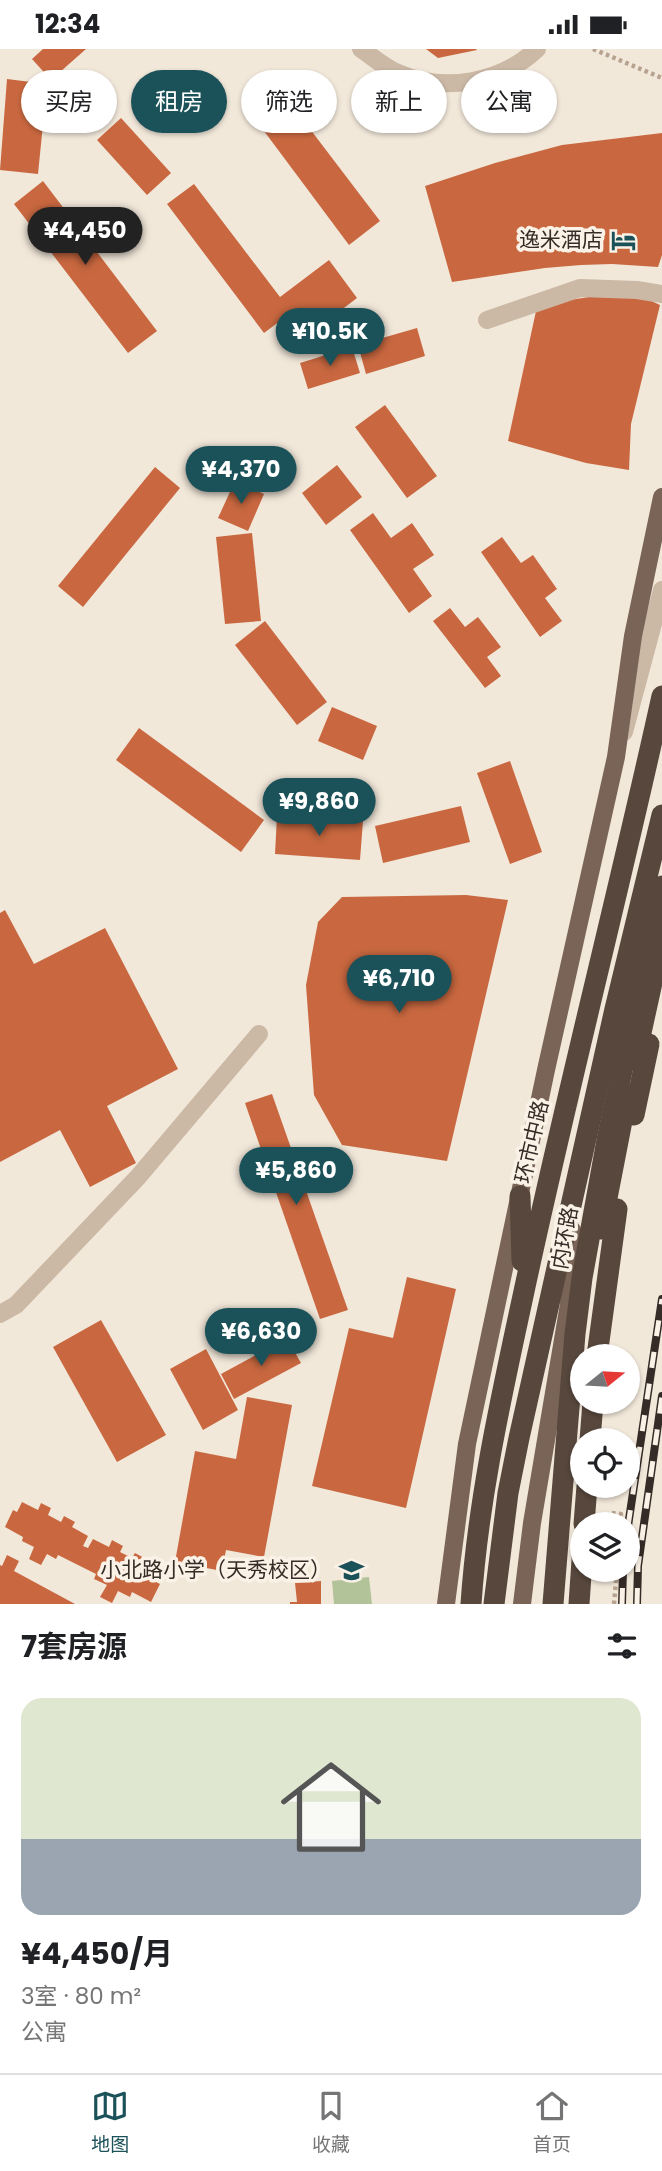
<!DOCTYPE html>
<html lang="zh">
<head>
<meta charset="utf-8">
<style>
  :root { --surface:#fff; --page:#f2f2f2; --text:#202124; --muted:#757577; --line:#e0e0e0; --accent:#1b5259 }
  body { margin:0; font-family:Poppins,"Noto Sans SC",sans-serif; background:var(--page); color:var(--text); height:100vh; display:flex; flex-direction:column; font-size:26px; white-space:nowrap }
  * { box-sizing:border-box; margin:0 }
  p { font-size:23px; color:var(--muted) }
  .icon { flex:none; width:38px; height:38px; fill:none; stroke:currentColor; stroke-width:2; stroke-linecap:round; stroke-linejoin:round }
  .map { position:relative; height:1555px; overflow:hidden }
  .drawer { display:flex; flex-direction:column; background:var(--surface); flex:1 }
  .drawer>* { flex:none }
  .top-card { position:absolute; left:21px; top:21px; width:621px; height:63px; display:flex; gap:14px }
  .needle { width:46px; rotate:72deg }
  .controls { position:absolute; left:570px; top:1295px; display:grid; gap:14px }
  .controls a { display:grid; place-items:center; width:70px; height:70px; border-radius:50%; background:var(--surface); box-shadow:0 2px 5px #0004; font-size:35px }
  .price { position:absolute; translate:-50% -60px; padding:0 16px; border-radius:24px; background:var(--accent); color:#fff; font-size:23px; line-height:46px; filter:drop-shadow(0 2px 4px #0008) }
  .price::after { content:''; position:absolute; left:50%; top:42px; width:21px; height:16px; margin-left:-10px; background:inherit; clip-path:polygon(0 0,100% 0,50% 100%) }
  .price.on { background:#222; color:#fff }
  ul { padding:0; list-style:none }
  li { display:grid; align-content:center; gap:14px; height:371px; padding:0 21px }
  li+li { border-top:2px solid var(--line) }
  li span { display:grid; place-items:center; height:217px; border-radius:21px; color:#555 }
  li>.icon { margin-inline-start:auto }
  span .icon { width:126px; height:126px; fill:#fffc; stroke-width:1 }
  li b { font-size:30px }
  h2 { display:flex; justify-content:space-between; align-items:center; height:84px; padding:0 21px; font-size:30px }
  .tag { padding:0 24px; border-radius:32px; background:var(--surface); box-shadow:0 2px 5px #0004; font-size:24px; line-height:63px }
  .tag.on { background:var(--accent); color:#fff }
  .status { display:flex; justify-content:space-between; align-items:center; height:49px; padding:0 35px; background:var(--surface); direction:ltr }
  .status svg { height:19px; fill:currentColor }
  .tab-bar { display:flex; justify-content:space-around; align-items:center; height:98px; border-top:2px solid var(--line); background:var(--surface); font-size:19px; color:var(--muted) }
  .tab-bar a { display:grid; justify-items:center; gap:4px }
  .tab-bar .on { color:var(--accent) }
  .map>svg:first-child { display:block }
  .green { fill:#b2c299 }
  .building { fill:#c96840 }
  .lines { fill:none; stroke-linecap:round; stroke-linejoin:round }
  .path { stroke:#b6a28f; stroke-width:4.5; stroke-dasharray:3.5 3.5; stroke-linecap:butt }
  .minor { stroke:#cbb8a5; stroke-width:18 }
  .major { stroke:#796457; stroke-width:18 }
  .highway { stroke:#57473d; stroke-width:21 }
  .rail-casing { stroke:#362c27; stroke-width:8 }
  .rail { stroke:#faf2e6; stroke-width:5; stroke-dasharray:16; stroke-linecap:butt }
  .highway-bridge { stroke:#57473d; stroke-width:21 }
  .labels { text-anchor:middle; stroke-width:7; stroke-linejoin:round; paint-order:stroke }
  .poi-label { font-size:21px; fill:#362c27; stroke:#faf2e6; text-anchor:end }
  .street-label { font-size:21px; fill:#362c27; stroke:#faf2e6 }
</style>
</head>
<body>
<div class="status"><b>12:34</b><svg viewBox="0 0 49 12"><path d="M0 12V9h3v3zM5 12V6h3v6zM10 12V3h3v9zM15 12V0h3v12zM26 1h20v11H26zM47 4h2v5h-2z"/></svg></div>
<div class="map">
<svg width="662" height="1555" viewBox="0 0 662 1555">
  <rect width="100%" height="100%" fill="#f2e8da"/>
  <!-- green -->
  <polygon class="green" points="369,1528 372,1555 334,1555 332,1532"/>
  <!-- building -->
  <g class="building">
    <polygon points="43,0 86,0 51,31 32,10"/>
    <polygon points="426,0 476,0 477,1 438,9"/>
    <polygon points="7,30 47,35 38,125 0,121"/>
    <polygon points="294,59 380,172 349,196 264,82"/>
    <polygon points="121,69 171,124 147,146 97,91"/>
    <polygon points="662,84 662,206 658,218 612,215 581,216 545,219 452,233 425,137 495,114 562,96"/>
    <polygon points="43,132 157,282 128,304 14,155"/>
    <polygon points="194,135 280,248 329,211 357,249 298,294 280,272 264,284 167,155"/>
    <polygon points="602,246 647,250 660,256 631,375 629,421 586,414 508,392 536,262 563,252"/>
    <polygon points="417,279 425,307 366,325 358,296"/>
    <polygon points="352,298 360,324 308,340 300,314"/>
    <polygon points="385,356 437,427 407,449 355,378"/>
    <polygon points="337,416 362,448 326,476 302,444"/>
    <polygon points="155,418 180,439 83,558 58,537"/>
    <polygon points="235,432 264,445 248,482 218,469"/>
    <polygon points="373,464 391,489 412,474 434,506 413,520 432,547 409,564 350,481"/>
    <polygon points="252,484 261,572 225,575 216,488"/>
    <polygon points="502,488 521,514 533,506 557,540 545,549 562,572 540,588 481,503"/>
    <polygon points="450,559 465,578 478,568 501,598 487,608 501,627 485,639 433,572"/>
    <polygon points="265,572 327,653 297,676 235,596"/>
    <polygon points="332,658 377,677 363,711 318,692"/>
    <polygon points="139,679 264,771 241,803 116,711"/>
    <polygon points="510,712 542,803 510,815 477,724"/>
    <polygon points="461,757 470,793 383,814 375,777"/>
    <polygon points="277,767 363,772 360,811 275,805"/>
    <polygon points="466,846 508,851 447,1112 342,1096 314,1046 306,936 318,873 342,848"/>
    <polygon points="5,861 34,915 105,879 178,1020 107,1057 136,1114 90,1138 60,1081 0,1113 0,864"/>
    <polygon points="272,1045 348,1261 320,1270 245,1054"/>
    <polygon points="407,1228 456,1240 406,1459 312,1437 349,1279 393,1289"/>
    <polygon points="101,1271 166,1386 117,1413 53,1298"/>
    <polygon points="287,1289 301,1314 234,1350 221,1325"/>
    <polygon points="206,1300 238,1361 203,1381 170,1320"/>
    <polygon points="247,1348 292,1356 264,1508 226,1501 222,1522 175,1513 195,1402 236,1410"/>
    <polygon points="22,1453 38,1461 41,1454 51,1459 48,1466 61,1473 64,1467 75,1473 72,1478 88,1487 83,1497 88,1499 93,1490 109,1498 112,1491 123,1497 120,1503 132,1509 135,1504 146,1510 144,1515 161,1523 156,1533 160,1535 151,1553 132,1543 130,1548 118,1542 112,1554 100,1548 107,1536 94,1530 96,1525 58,1506 56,1510 47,1505 41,1516 29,1510 34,1498 22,1492 23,1488 5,1478 13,1461 17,1463"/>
    <polygon points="7,1506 19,1512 14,1522 75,1555 0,1555 0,1516 2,1517"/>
    <polygon points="321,1532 321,1555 290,1555 290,1553 297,1553 295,1534"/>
  </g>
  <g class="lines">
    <!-- path -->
    <g class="path">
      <polyline points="593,0 662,29"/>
      <polyline points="612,1464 621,1465 620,1475"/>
      <polyline points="614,1555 617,1521"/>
    </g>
    <!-- minor -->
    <g class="minor">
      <path d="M361,0C373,8 385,19 398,24C444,44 501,34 537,0"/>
      <polyline points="487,271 580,239 637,241 662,245"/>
      <polyline points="624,683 662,541"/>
      <polyline points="0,1265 16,1256 138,1128 259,985"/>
    </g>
    <!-- major -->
    <g class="major">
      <polyline points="446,1555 467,1395 546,1021 616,708 633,587 662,448"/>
      <polyline points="522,1555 532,1474 569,1255 572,1181"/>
    </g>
    <!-- highway -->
    <g class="highway">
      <polyline points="635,1011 662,888"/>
      <polyline points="634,1066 649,995"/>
      <polyline points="520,1147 522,1212"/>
      <polyline points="601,1180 627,1046"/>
      <polyline points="597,1307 617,1160"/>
      <polyline points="590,1391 593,1353"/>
      <polyline points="584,1475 587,1437"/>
      <path d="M471,1555C478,1451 501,1349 523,1247C566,1046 618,847 662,647"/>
      <polyline points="494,1555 508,1444 519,1389 615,960 662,766"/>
      <polyline points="579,1555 583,1497"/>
    </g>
    <defs>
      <g id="rail">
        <polyline points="628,1477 662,1250"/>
        <polyline points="622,1555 623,1521"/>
        <polyline points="637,1555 638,1517 662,1347"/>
      </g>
    </defs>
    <!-- rail casing -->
    <use href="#rail" class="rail-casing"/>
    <!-- rail -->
    <use href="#rail" class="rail"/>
    <!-- highway-bridge -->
    <polyline class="highway-bridge" points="553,1555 575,1285 582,1229 607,1091 662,837"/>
  </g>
  <!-- icons -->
  <defs>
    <symbol id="hotel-bare" viewBox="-9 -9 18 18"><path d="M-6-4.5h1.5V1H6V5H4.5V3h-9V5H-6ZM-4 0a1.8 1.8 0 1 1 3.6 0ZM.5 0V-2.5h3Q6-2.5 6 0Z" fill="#1b5259" stroke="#faf2e6" stroke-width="2.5" paint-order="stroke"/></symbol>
    <symbol id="school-bare" viewBox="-9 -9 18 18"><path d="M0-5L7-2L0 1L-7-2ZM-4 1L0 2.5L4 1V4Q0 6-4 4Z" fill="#1b5259" stroke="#faf2e6" stroke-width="2.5" paint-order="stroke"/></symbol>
  </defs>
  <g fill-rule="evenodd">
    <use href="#hotel-bare" x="606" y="174" width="35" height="35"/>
    <use href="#school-bare" x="334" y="1504" width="35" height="35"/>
  </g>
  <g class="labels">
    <!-- poi labels -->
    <g class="poi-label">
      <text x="603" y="198">逸米酒店</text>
      <text x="331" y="1528">小北路小学（天秀校区）</text>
    </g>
    <!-- street labels -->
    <g class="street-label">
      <text transform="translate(532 1093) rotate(-77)" y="7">环市中路</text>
      <text transform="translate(565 1189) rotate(-80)" y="7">内环路</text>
    </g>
  </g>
</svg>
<div class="controls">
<a><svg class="needle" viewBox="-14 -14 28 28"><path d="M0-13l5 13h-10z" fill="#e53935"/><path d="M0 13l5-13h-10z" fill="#757577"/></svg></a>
<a><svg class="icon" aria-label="locate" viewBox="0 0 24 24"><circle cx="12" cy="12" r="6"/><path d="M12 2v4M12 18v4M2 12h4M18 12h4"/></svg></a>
<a><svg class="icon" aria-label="layers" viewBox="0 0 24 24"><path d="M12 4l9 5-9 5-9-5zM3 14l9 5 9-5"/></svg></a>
</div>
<b class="price on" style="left:85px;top:218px">¥4,450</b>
<b class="price" style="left:330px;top:319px">¥10.5K</b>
<b class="price" style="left:241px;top:457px">¥4,370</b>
<b class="price" style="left:319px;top:789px">¥9,860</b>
<b class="price" style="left:399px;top:966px">¥6,710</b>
<b class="price" style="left:296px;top:1158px">¥5,860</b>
<b class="price" style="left:261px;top:1319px">¥6,630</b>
<div class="top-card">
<a class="tag">买房</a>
<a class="tag on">租房</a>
<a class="tag">筛选</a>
<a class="tag">新上</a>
<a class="tag">公寓</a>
</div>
</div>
<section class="drawer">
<h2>7套房源<svg class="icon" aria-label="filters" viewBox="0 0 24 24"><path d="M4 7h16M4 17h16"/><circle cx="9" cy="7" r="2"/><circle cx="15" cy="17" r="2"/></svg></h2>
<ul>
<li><span style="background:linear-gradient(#dfe7d0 65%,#9aa5b1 0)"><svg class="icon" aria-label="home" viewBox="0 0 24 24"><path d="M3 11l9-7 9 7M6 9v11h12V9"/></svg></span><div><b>¥4,450/月</b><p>3室 · 80 m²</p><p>公寓</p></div></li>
</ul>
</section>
<nav class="tab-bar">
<a class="on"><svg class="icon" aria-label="map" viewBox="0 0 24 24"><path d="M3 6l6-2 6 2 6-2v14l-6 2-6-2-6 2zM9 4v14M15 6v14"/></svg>地图</a>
<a><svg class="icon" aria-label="saved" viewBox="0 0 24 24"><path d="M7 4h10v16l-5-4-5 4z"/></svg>收藏</a>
<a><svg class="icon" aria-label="home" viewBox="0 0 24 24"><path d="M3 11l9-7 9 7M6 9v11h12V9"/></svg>首页</a>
</nav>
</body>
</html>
